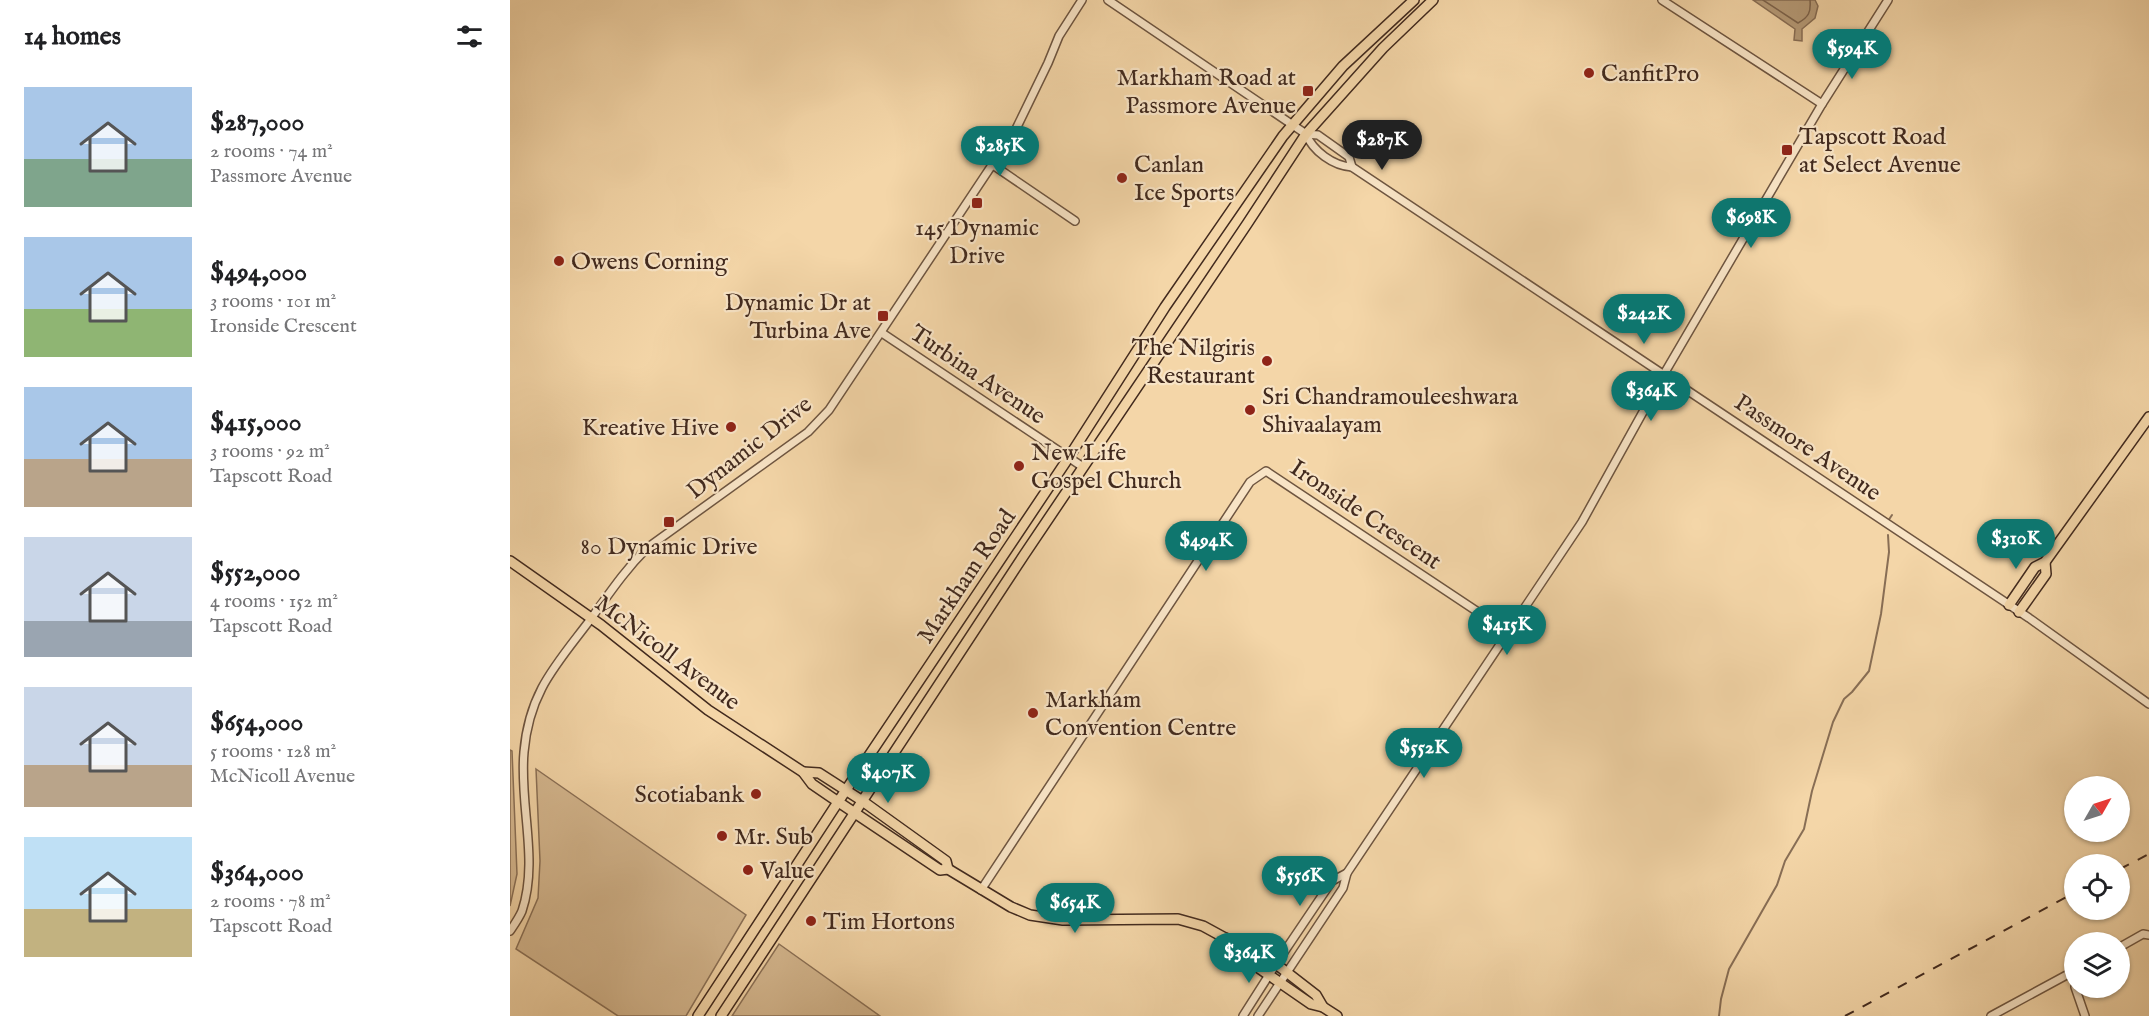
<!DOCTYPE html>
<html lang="en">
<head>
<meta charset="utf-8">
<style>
  :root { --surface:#fff; --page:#f6f6f6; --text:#202124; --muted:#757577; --accent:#0f766e }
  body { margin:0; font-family:"IM FELL English",serif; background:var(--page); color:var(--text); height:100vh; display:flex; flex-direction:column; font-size:22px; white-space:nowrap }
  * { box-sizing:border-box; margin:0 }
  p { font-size:20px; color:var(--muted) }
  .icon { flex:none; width:33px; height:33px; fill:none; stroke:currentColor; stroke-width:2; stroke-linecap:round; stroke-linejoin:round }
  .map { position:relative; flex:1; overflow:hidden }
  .panel { display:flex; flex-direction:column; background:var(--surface); width:510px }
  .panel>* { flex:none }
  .needle { width:39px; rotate:51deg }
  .tools { position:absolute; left:1554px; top:776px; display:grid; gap:12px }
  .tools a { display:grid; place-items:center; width:66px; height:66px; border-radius:50%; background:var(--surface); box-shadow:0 2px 4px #0004; font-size:30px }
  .price { position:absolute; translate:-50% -51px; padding:0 14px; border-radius:21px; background:var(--accent); color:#fff; font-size:20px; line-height:39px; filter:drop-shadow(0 2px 3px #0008) }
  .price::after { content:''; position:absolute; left:50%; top:36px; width:18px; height:14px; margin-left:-9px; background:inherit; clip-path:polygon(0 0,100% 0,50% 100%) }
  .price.active { background:#222; color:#fff }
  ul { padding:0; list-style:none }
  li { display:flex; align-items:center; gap:18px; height:150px; padding:0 24px }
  li span { display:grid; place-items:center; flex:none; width:168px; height:120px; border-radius:0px; color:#555 }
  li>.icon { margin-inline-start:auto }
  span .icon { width:72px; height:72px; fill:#fffc; stroke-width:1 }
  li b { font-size:26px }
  h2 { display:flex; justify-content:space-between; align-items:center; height:72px; padding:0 24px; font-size:26px }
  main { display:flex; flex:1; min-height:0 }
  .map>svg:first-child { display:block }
  .green { fill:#d6b991; stroke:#8c7258; stroke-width:1.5 }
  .water { fill:#b79c79; stroke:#886e55; stroke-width:1.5 }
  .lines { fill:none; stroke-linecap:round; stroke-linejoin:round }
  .shore { stroke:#7c634c; stroke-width:1.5 }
  .stream { stroke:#886e55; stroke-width:2 }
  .minor-casing { stroke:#6e5540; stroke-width:10 }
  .major-casing { stroke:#422a1e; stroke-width:12 }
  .minor { stroke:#f8e4c6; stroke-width:7 }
  .major { stroke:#f4d6a8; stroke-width:9 }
  .rail { stroke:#422a1e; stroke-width:2; stroke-dasharray:10 10; stroke-linecap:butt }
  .poi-dot { fill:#8f2418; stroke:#f8e4c6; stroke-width:2 }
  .labels { text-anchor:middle; stroke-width:4.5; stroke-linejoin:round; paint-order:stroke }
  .poi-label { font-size:24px; fill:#422a1e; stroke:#f8e4c6; text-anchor:start }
  .street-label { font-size:24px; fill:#422a1e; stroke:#f8e4c6 }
</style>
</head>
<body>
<main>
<section class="panel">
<h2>14 homes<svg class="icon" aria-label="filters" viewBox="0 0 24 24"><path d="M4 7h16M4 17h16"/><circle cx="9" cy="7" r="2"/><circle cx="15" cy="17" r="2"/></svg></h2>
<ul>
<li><span style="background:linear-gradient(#a9c7e8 60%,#7fa58c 0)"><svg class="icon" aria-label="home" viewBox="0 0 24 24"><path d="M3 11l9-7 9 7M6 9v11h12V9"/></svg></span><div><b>$287,000</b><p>2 rooms · 74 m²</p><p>Passmore Avenue</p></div></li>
<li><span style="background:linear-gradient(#a9c7e8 60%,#8fb573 0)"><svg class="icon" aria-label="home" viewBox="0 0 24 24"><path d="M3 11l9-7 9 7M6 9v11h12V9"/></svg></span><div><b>$494,000</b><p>3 rooms · 101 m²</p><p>Ironside Crescent</p></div></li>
<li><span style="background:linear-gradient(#a9c7e8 60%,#b9a48a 0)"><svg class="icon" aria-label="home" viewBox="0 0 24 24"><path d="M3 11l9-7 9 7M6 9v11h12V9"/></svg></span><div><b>$415,000</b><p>3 rooms · 92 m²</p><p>Tapscott Road</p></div></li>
<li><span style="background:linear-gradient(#c9d6e8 70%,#9aa5b1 0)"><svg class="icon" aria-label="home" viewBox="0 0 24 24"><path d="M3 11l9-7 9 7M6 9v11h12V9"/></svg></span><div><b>$552,000</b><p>4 rooms · 152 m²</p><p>Tapscott Road</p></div></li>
<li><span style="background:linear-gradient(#c9d6e8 65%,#b9a48a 0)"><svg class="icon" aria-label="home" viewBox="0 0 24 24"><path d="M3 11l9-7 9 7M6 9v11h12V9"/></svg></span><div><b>$654,000</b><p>5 rooms · 128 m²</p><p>McNicoll Avenue</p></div></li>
<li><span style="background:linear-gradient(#bfe0f5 60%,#c2b280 0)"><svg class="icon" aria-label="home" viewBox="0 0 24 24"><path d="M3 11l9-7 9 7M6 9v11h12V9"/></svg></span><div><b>$364,000</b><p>2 rooms · 78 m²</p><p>Tapscott Road</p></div></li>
</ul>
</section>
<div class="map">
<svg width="1639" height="1016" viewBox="0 0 1639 1016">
  <rect width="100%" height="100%" fill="#f4d6a8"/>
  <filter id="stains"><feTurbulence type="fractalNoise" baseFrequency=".00333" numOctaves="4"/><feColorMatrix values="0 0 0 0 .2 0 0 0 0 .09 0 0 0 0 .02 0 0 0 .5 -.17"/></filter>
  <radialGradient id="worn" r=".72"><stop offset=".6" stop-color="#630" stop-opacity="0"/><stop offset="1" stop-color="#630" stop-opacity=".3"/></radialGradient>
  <!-- green -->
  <g class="green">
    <polygon points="0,750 2,751 7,874 0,906"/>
    <polygon points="26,769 236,915 176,1016 108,1016 6,949 28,898 30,861"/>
    <polygon points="269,944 370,1016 222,1016"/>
  </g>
  <!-- water -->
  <polygon class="water" points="1243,0 1305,0 1308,6 1305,18 1292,29 1292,41 1284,40 1285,29"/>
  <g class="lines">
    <!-- shore -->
    <path class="shore" d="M1253,0L1288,23C1299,17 1301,12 1300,0"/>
    <!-- stream -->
    <g class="stream">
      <polyline points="1378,521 1382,515"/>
      <polyline points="1209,1016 1211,999 1219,969 1267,885 1275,861 1294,829 1302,791 1323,722 1334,699 1342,692 1359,671 1371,614 1379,552 1378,535"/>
    </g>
    <defs>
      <g id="minor">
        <polyline points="598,0 796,134 808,135 839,157 842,167"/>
        <polyline points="1152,0 1312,104"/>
        <path d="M796,134C803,151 823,166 842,167L1519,618L1639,704"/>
        <polyline points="483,165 565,221"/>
        <polyline points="372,333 573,467"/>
        <polyline points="471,890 740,482 756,471 998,632"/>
        <path d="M0,931C4,925 9,918 12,911C29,860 9,804 14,752C19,692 46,665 80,620C99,594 114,571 137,548L298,432L319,410L506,129L538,63L549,36L572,0"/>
        <polyline points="1610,947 1633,934 1639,935"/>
        <polyline points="1565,987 1575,1016"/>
        <polyline points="733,1016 766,964 822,881 837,873"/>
        <polyline points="748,1016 833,888 837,873 1072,522 1154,374 1312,104 1378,0"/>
        <polyline points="1481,1016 1564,971"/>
      </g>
      <g id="major">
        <polyline points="0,561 91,625 198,710 293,772 302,784 321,797 430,870 438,869 501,907 520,915 553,920 668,919 693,926 715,938 733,944 766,964 806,995 813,1007"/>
        <polyline points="1499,605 1525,567 1535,562 1639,417"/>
        <polyline points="1509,612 1536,574 1535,562"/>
        <polyline points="293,772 309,773 351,800 436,861 438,869"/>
        <polyline points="715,938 727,953 801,1004 813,1007 827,1016"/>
        <polyline points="188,1016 328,802 559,457 655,307 773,136 833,66 904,0"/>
        <polyline points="211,1016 514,555 737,224 796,134 873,48 923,0"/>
      </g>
    </defs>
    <!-- minor casing -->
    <use href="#minor" class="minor-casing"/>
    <!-- major casing -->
    <use href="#major" class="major-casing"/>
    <!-- minor -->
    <use href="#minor" class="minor"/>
    <!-- major -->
    <use href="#major" class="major"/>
    <!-- rail -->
    <g class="rail">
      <polyline points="1610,869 1639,854"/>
      <polyline points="1335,1016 1564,893"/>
    </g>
  </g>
  <!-- markers -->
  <g class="poi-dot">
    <circle cx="1079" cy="73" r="6"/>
    <rect x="792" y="85" width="12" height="12" rx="3"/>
    <rect x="1271" y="144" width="12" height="12" rx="3"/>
    <circle cx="612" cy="178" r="6"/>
    <rect x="461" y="197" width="12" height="12" rx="3"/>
    <circle cx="49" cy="261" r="6"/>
    <rect x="367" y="310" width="12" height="12" rx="3"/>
    <circle cx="757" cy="361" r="6"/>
    <circle cx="740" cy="410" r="6"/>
    <circle cx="221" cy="427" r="6"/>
    <circle cx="509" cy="466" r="6"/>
    <rect x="153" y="516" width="12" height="12" rx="3"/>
    <circle cx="523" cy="713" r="6"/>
    <circle cx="246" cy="794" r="6"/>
    <circle cx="212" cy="836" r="6"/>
    <circle cx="238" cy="870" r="6"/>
    <circle cx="301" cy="921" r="6"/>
  </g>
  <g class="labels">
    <!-- poi labels -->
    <g class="poi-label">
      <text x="1091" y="81">CanfitPro</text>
      <text x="786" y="85" text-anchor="end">Markham Road at<tspan x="786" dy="28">Passmore Avenue</tspan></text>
      <text x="1289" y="144">Tapscott Road<tspan x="1289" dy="28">at Select Avenue</tspan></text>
      <text x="624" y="172">Canlan<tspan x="624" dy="28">Ice Sports</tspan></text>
      <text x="467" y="235" text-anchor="middle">145 Dynamic<tspan x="467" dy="28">Drive</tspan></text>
      <text x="61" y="269">Owens Corning</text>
      <text x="361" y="310" text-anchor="end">Dynamic Dr at<tspan x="361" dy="28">Turbina Ave</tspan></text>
      <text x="745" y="355" text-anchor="end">The Nilgiris<tspan x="745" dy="28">Restaurant</tspan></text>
      <text x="752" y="404">Sri Chandramouleeshwara<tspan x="752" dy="28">Shivaalayam</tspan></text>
      <text x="209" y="435" text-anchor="end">Kreative Hive</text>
      <text x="521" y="460">New Life<tspan x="521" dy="28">Gospel Church</tspan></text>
      <text x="159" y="554" text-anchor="middle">80 Dynamic Drive</text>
      <text x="535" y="707">Markham<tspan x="535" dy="28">Convention Centre</tspan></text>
      <text x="234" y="802" text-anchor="end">Scotiabank</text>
      <text x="224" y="844">Mr. Sub</text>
      <text x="250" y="878">Value</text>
      <text x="313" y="929">Tim Hortons</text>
    </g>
    <!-- street labels -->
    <g class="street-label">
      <text transform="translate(468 374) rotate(34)" y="8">Turbina Avenue</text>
      <text transform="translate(239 447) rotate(-38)" y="8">Dynamic Drive</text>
      <text transform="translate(1298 447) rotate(34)" y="8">Passmore Avenue</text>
      <text transform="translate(856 514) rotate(34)" y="8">Ironside Crescent</text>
      <text transform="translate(456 576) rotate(-56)" y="8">Markham Road</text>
      <text transform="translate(158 652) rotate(37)" y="8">McNicoll Avenue</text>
    </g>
  </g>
  <rect width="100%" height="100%" filter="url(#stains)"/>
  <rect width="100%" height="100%" fill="url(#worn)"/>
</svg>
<div class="tools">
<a><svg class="needle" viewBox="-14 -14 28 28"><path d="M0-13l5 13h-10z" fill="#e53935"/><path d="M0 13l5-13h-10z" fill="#757577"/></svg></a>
<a><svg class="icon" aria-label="locate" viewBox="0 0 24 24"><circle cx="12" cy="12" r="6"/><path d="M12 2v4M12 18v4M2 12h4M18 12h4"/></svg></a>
<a><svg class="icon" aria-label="layers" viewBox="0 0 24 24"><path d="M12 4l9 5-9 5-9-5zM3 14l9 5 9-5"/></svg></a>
</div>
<b class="price" style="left:1342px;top:80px">$594K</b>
<b class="price active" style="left:872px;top:171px">$287K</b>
<b class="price" style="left:490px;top:177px">$285K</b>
<b class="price" style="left:1241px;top:249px">$698K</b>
<b class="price" style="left:1134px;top:345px">$242K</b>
<b class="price" style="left:1141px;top:422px">$364K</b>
<b class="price" style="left:1506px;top:570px">$310K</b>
<b class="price" style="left:696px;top:572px">$494K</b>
<b class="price" style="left:997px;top:656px">$415K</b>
<b class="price" style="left:914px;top:779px">$552K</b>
<b class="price" style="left:378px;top:804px">$407K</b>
<b class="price" style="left:790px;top:907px">$556K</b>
<b class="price" style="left:565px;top:934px">$654K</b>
<b class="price" style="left:739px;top:984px">$364K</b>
</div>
</main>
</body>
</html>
